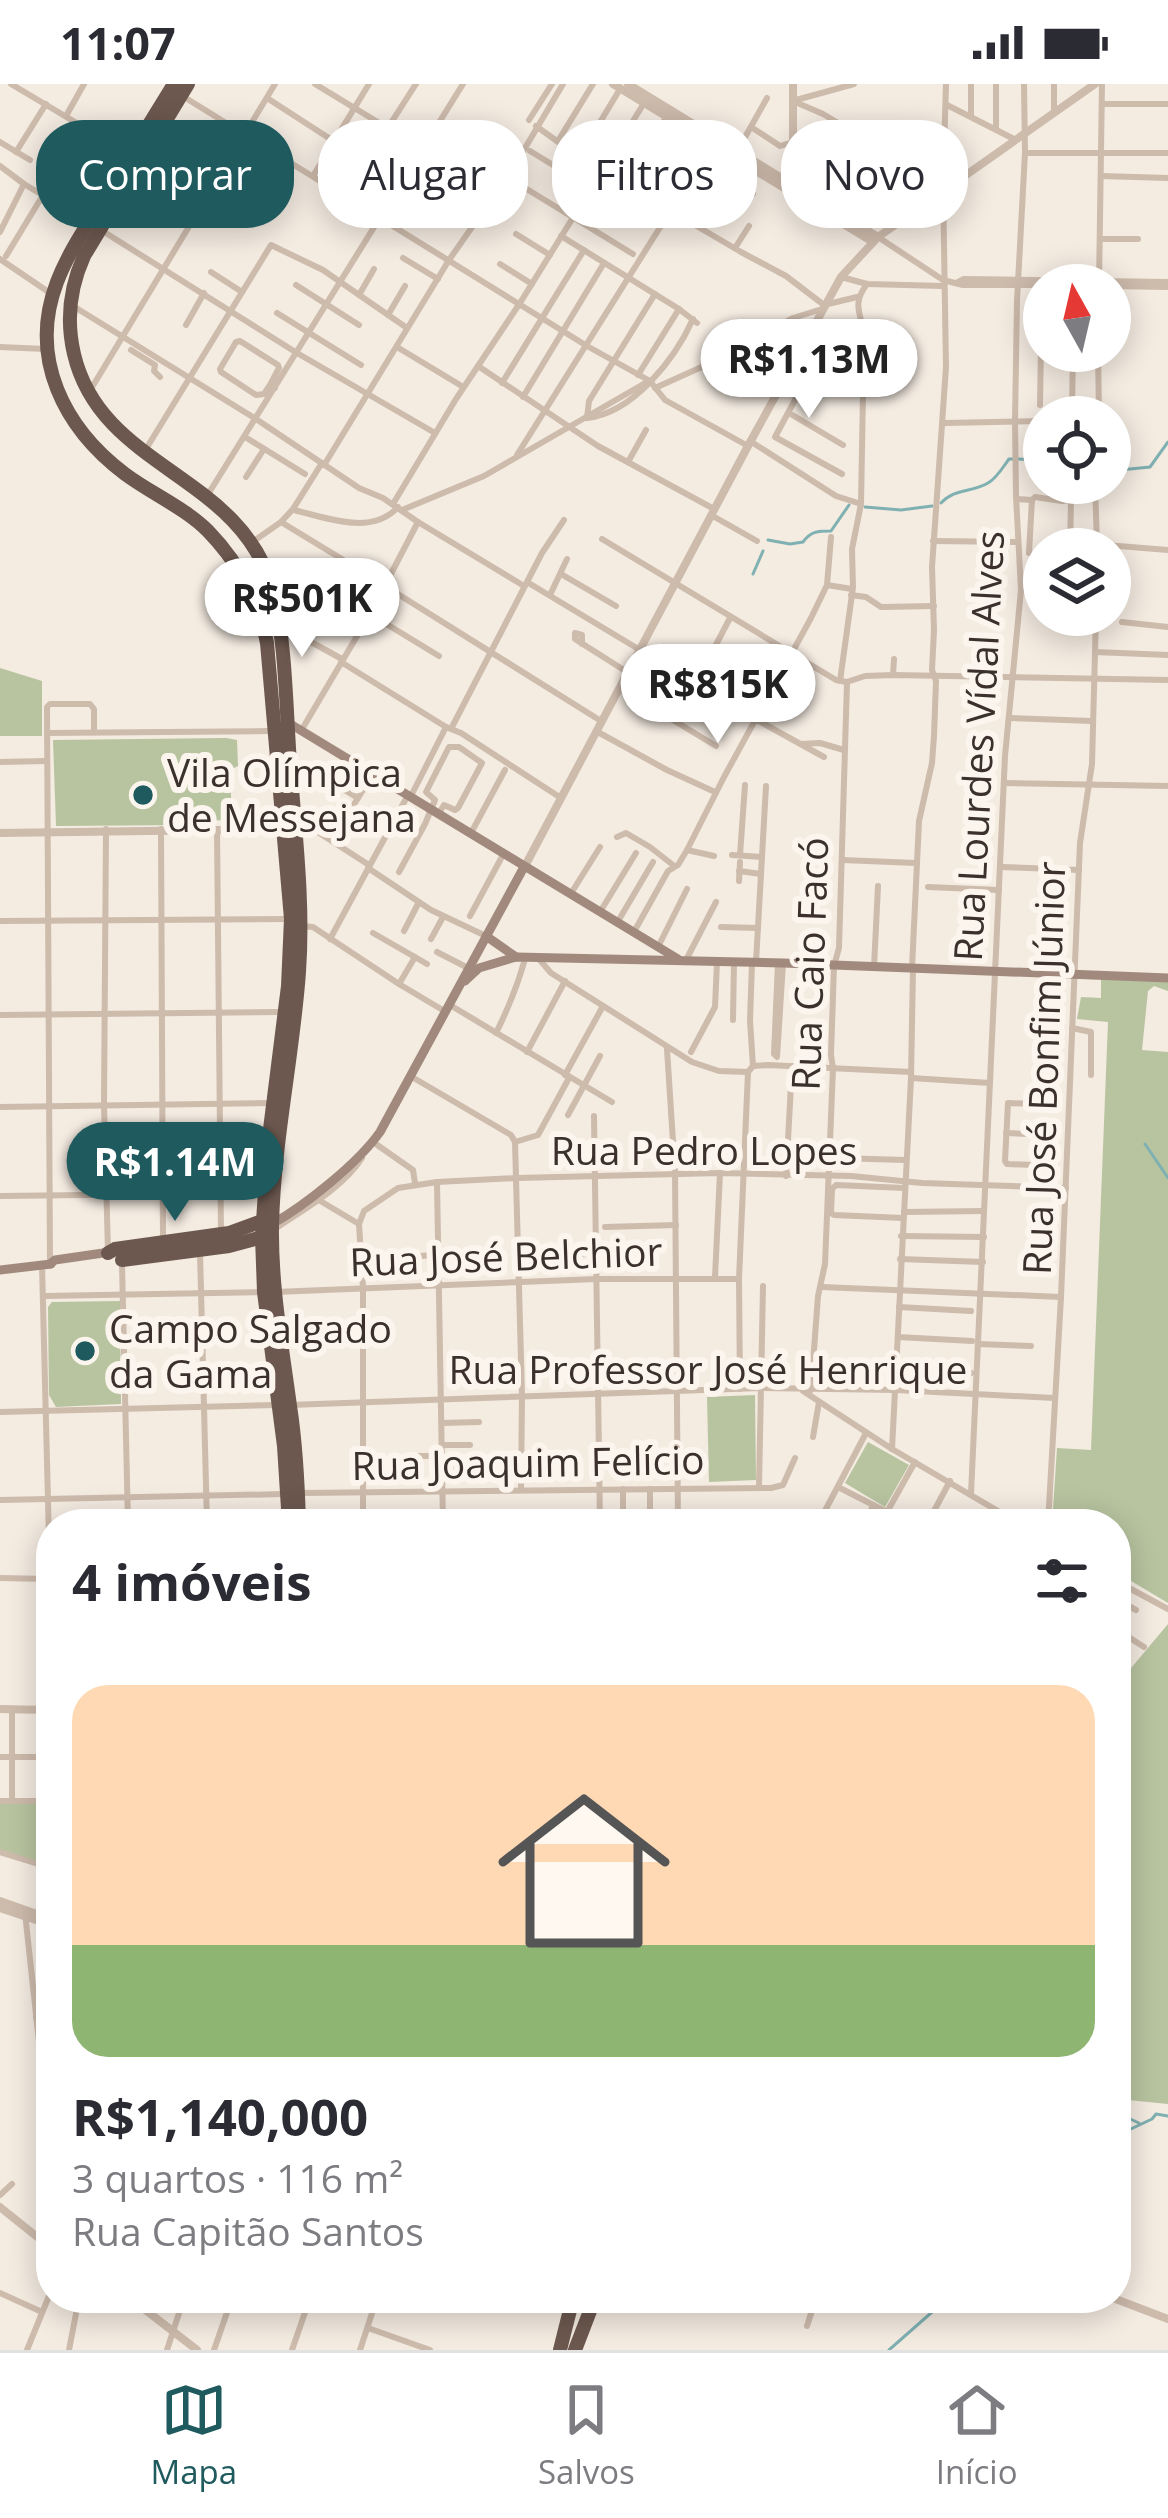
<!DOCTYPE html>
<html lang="pt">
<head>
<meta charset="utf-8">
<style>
  :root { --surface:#fff; --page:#f2f2f3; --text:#2b2b33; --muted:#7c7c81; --line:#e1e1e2; --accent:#1f5a5e }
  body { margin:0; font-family:"Open Sans",sans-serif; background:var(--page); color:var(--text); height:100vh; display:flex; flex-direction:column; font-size:45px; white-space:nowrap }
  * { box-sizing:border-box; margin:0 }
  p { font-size:39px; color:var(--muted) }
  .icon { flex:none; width:66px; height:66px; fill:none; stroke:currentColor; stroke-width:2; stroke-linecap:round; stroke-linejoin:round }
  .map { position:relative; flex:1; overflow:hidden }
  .drawer { position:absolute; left:36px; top:1425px; width:1095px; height:804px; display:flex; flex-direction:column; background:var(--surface); border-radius:48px; box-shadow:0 6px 30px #0003 }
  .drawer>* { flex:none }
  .banner { position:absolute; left:36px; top:36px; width:1098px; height:108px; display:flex; gap:24px }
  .needle { width:78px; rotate:352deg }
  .fabs { position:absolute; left:1023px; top:180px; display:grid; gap:24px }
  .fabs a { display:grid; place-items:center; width:108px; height:108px; border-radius:50%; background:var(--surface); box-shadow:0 6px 30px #0003; font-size:60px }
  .price { position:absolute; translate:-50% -102px; padding:0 27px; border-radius:42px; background:#fff; color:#222; font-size:39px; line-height:78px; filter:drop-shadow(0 3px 6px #0008) }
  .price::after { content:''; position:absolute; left:50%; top:72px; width:36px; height:27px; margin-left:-18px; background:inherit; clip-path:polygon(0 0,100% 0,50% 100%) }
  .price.on { background:var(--accent); color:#fff }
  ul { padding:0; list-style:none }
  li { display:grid; align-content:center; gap:24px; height:636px; padding:0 36px }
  li span { display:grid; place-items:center; height:372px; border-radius:36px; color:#555 }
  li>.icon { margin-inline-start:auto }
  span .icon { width:216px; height:216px; fill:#fffc; stroke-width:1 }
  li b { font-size:51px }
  h2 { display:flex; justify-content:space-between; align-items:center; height:144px; padding:0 36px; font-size:51px }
  .chip { padding:0 42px; border-radius:48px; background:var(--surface); box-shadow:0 6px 30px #0003; font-size:42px; line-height:108px }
  .chip.on { background:var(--accent); color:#fff }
  .status { display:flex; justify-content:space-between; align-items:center; height:84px; padding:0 60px; background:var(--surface); direction:ltr }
  .status svg { height:33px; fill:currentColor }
  .menu { display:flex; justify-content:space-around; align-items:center; height:168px; border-top:3px solid var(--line); background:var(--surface); font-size:33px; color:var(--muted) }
  .menu a { display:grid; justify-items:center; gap:6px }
  .menu .on { color:var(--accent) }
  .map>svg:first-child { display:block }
  .green { fill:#b8c4a0 }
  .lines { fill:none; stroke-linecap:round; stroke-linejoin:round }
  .stream { stroke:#7fb0b2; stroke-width:3 }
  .minor { stroke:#cdbbac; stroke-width:6 }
  .tertiary { stroke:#cdbbac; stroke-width:8 }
  .secondary { stroke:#a18a7d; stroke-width:9 }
  .trunk { stroke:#6c584f; stroke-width:14 }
  .poi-dot { fill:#1f5a5e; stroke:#fbf5ee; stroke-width:4.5 }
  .labels { text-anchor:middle; stroke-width:12; stroke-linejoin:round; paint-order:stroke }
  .street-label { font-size:39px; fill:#3b302b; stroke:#fbf5ee }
  .poi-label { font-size:39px; fill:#3b302b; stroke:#fbf5ee; text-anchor:start }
</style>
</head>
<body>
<div class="status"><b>11:07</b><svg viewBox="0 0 49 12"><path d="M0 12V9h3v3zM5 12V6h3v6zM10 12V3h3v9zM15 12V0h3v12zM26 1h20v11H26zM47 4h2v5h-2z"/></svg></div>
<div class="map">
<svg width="1168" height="2266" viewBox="0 0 1168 2266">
  <rect width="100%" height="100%" fill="#f4ebe1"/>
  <!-- green -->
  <g class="green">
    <polygon points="389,49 419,68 382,127 378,128 350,111 350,107 386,50"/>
    <polygon points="0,584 42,597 42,652 0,652"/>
    <polygon points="226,654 237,656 238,682 230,686 232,736 192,737 186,741 56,742 53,656"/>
    <polygon points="1101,894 1168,897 1168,907 1154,902 1148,907 1142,966 1168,968 1168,1519 1116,1488 1116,1440 1052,1440 1057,1364 1091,1366 1108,938 1077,935 1081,913 1101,914"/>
    <polygon points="120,1217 121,1320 56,1323 49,1311 48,1223 52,1218"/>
    <polygon points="755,1311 756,1396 709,1398 707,1313"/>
    <polygon points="868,1358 909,1381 885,1423 845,1399"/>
    <polygon points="1168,1540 1168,2020 1128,2016 1116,2006 1116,1602"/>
    <polygon points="0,1718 51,1718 51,1784 0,1767"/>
  </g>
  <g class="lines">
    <!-- stream -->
    <g class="stream">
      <polyline points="1019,375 1044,377"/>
      <polyline points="1110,387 1150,383 1168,358"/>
      <path d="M941,419C955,404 971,409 988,399C997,394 1003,383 1009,375H1014"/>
      <polyline points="865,423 901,426 932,422"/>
      <path d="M768,456L790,460L803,458C811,447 818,447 831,447L849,421"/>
      <polyline points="753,490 763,467"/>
      <polyline points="1145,1060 1168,1094"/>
      <polyline points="1116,2023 1128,2034 1139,2039"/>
      <polyline points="1116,2052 1152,2035 1156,2030 1168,2032"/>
      <polyline points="889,2266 948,2214"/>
    </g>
    <!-- minor -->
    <g class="minor">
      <polyline points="11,0 127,69"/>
      <polyline points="315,0 422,65"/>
      <polyline points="1054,0 1054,29"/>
      <polyline points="184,13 587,262 650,297 665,316 748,362"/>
      <polyline points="267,14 335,58"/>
      <polyline points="796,16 854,0"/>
      <polyline points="793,17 823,30 941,100"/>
      <polyline points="1102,20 1168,20"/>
      <polyline points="947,21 1016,56"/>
      <polyline points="66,32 84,0"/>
      <polyline points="971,32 971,0"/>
      <polyline points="529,36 552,0"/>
      <polyline points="536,42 579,73 741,168 786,192 824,221 857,213"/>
      <polyline points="751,43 780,62 793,58"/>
      <polyline points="996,44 996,0"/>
      <polyline points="744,55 767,14"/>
      <polyline points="558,57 593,0"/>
      <polyline points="0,58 30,76"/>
      <polyline points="530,67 651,141"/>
      <polyline points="16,68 46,20"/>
      <polyline points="1025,69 1168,69"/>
      <polyline points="579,73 620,5"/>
      <polyline points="143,80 204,116"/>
      <polyline points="0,82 24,100 86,137"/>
      <polyline points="712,86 753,110"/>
      <polyline points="313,92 369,0"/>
      <polyline points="1101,92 1168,94"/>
      <polyline points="512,96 633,170"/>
      <polyline points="217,98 272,131"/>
      <polyline points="626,99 667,32"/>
      <polyline points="681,108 708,124"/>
      <polyline points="646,111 687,45"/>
      <polyline points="344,112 416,0"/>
      <polyline points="101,146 297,269 435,349"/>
      <polyline points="0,148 24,100"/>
      <polyline points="516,150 550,171"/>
      <polyline points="561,152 679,225 697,239"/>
      <polyline points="878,153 943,196 963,201 1044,201"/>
      <polyline points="1100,155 1138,155"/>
      <polyline points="735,164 749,142"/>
      <polyline points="6,172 43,111"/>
      <polyline points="403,174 438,195"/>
      <polyline points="0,175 50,209"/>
      <polyline points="500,180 532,200"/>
      <polyline points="211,188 242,208"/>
      <polyline points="841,193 867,200 943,202"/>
      <polyline points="958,198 964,195 1168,198"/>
      <polyline points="1099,200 1102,0"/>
      <polyline points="296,201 359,241"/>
      <polyline points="1110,202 1168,203"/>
      <polyline points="359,211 374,185"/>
      <polyline points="73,222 256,335 359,404 383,414 418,438 524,502"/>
      <polyline points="277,229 361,281"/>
      <polyline points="388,231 405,202"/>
      <polyline points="186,241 204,209"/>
      <polyline points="0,263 45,265"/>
      <polyline points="397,263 460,301"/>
      <polyline points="131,266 155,281 154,287 160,293"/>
      <polyline points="1041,267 1073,268"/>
      <polyline points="1098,267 1099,333"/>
      <polyline points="478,282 598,362 714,425"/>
      <polyline points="638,291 679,225"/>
      <polyline points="502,299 584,166"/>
      <polyline points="270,301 279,284 278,281 240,257 236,258 220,285 221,288 256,311 264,310 270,301 275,304"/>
      <polyline points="803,301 775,353 842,390"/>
      <polyline points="655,304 715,277 793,234 822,225"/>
      <polyline points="91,305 275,0"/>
      <polyline points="523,313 604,179"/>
      <polyline points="1040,321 1042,201"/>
      <polyline points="1072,324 1073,267"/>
      <polyline points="789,329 843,361"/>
      <path d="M587,334C633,329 675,275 693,235"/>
      <polyline points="587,334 589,317 655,210"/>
      <polyline points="944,339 1044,337"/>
      <polyline points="245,353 305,390"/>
      <polyline points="750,357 836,412 861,420"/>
      <polyline points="146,365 271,161 323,186 407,244"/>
      <polyline points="517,371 713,59"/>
      <polyline points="628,378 646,346"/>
      <polyline points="246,393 264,365"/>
      <polyline points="1095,399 1097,461"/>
      <polyline points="207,412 463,0"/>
      <polyline points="1017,415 1032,416 1035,413 1062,417 1094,414"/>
      <polyline points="393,420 456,315 520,219 646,16"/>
      <path d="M294,426C327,434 372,452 398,423"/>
      <polyline points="402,426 484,392 647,298"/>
      <polyline points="711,431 757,457"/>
      <polyline points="281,438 350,480"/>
      <polyline points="602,455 836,596 847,598 865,592 893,591 1168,596"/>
      <polyline points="933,457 1018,458"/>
      <polyline points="251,459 281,438 293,425 320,382 326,378 449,176 512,86 563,0"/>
      <polyline points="1056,465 1106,461 1168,466"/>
      <polyline points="1070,465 1071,416"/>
      <polyline points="1029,469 1032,416"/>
      <polyline points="561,490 616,522"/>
      <polyline points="527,498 640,566"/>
      <polyline points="827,501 852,505"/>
      <polyline points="385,502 601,637"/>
      <polyline points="1021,506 1044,505"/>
      <polyline points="550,511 567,475"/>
      <polyline points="851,511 866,513 881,523 934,522"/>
      <polyline points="370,530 439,572"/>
      <polyline points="1122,538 1168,543"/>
      <polyline points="282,542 342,575"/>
      <polyline points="582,560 582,551 575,549 575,555 627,588"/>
      <polyline points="1095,568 1168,571"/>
      <polyline points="341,578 446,643 461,649 561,714"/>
      <polyline points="893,591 894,575"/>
      <polyline points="699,593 730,534"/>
      <path d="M840,597L853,503L852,465L861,420L864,254C863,231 850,222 867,200"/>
      <polyline points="620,604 716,662"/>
      <polyline points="1010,634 1092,637"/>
      <polyline points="757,636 824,673"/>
      <polyline points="452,643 542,469 564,436"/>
      <polyline points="301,647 370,530 418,438"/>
      <polyline points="596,647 667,686 715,708"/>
      <polyline points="47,649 272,647"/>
      <polyline points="801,660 820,659 844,666"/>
      <polyline points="0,678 47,677"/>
      <polyline points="292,681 305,683 358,714"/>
      <polyline points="1004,699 1168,702"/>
      <polyline points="411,712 446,643"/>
      <polyline points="353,722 373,690"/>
      <polyline points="295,740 310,743 369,781"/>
      <polyline points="106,745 104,1021 108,1168"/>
      <polyline points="161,745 163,1156"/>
      <polyline points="217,745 221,1150"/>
      <polyline points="471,749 505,686"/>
      <polyline points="617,753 626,749 650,763 673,781"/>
      <polyline points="687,766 714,772"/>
      <polyline points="732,771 762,773"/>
      <polyline points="740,771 745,701"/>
      <polyline points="842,776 916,779"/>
      <polyline points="1002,783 1079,786"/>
      <polyline points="368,784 431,826 486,852"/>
      <polyline points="739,787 761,790"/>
      <polyline points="399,788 425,740 435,716 426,708 449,663 459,663 482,679 458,724 455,726 444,721 439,729"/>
      <polyline points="739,797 740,778"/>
      <polyline points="928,803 999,806"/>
      <polyline points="570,811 600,763"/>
      <polyline points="600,828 636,769"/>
      <polyline points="470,832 504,769"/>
      <polyline points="0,837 287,835"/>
      <polyline points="617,839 653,778"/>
      <polyline points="302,842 313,843 399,900 446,928"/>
      <polyline points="721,843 758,844"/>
      <polyline points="635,846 668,787 678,781 687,766 724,693 811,534 827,501 831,453"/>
      <polyline points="404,847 419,818"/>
      <polyline points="373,849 427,880"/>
      <polyline points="330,855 408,711"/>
      <polyline points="431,855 443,833"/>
      <polyline points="658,863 687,805"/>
      <polyline points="437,868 470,885"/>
      <polyline points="538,874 551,889 692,978 719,987 748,988 753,982 768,981 911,988"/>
      <polyline points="685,878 716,818"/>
      <polyline points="756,878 766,702"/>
      <polyline points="752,879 750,937 753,982"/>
      <polyline points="778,879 774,970 777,973 783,879"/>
      <polyline points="874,883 878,802"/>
      <polyline points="912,884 919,737 932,679 934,652 936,597 932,586 934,546 932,483 946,283 943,100 946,0"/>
      <polyline points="399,900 415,873"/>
      <polyline points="450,921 612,1018"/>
      <polyline points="0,931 281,928"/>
      <polyline points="733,936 734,878"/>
      <polyline points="1072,944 1091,948 1091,991"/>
      <path d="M496,949C508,925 518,900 525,875"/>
      <polyline points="667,965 675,1089 678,1440"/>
      <polyline points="527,968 565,897"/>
      <polyline points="691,968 715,923 717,878"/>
      <polyline points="565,991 603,922"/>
      <polyline points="412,993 511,1051 515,1058"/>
      <polyline points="911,994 990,999"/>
      <polyline points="0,1023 272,1019"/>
      <polyline points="568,1031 600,972"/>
      <polyline points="594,1032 600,1440"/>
      <polyline points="1006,1049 1057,1051"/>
      <polyline points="373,1058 413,1086 415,1099"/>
      <polyline points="515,1058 522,1312 521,1405"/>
      <polyline points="515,1058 538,1051 569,994"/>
      <polyline points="836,1074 905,1076"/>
      <polyline points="1056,1082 1007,1080 1005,1077 1008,1019 1057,1021"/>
      <polyline points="786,1092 791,1001"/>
      <polyline points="437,1098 443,1440"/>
      <polyline points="0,1112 264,1109"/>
      <polyline points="317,1115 359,1140"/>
      <polyline points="904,1128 984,1127"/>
      <polyline points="903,1134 834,1131 831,1129 832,1105 836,1101 904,1104"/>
      <polyline points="605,1143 676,1141"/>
      <path d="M275,1145C304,1125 343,1104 362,1074"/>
      <polyline points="901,1152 984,1153"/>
      <polyline points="200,1168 207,1440"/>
      <polyline points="565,1169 596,1170"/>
      <polyline points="400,1173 439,1171"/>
      <polyline points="900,1175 983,1178"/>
      <polyline points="50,1180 47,623 50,620 90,620 94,625 94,648"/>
      <polyline points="122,1180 128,1440"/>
      <polyline points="42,1181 50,1495 50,1626"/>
      <polyline points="715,1193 720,1089"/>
      <polyline points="822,1203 1061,1213"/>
      <polyline points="275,1208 597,1195 739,1195"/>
      <polyline points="44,1212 263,1208"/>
      <polyline points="899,1223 971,1227"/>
      <polyline points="898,1253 972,1257"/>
      <polyline points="978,1260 1031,1262"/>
      <polyline points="897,1285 971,1289"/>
      <polyline points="740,1305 739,1195 748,988"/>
      <polyline points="811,1306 818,1212 825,1180 833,984 831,971 834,882 839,864 847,598"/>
      <polyline points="803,1307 892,1365 1020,1440"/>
      <polyline points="290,1321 760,1304 896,1306 1054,1314"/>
      <polyline points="0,1328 278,1321"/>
      <polyline points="442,1339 479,1338"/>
      <polyline points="813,1353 819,1318"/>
      <polyline points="442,1361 470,1361"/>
      <polyline points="892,1365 911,994 913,884"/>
      <polyline points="405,1372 441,1372"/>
      <polyline points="442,1383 479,1382"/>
      <polyline points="759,1403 763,1202"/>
      <polyline points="838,1403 887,1428 915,1378"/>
      <polyline points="623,1405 623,1440"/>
      <polyline points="650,1405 650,1440"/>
      <polyline points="301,1409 771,1404 783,1401 795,1374"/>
      <polyline points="971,1410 1005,672 1021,506 1016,412 1015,337 1017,217 1025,69 1024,0"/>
      <polyline points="0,1416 284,1410"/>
      <polyline points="363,1440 363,1204 359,1140 364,1127 398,1104 437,1098 517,1094 720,1089 851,1092 922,1099 1066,1104"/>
      <polyline points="818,1440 866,1349"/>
      <polyline points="864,1440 873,1422"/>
      <polyline points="927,1440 950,1397"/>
      <polyline points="1048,1440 1061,1213 1080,759 1092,680 1096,531"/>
      <polyline points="0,1494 50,1495"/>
      <polyline points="1116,1497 1168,1525"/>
      <polyline points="1116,1515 1136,1526"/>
      <polyline points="1116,1545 1144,1563"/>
      <polyline points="1116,1577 1124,1581"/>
      <polyline points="12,1625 12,1717"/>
      <polyline points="0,1673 51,1673"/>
      <polyline points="0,1717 51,1717"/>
      <polyline points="0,1768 51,1784"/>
      <polyline points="25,1829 40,1967 51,2027"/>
      <polyline points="45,1906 51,1884"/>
      <polyline points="36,1934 51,1932"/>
      <polyline points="0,2111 12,2100"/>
      <polyline points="0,2209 42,2228"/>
      <polyline points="807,2242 816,2214"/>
      <polyline points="368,2244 430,2266"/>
      <polyline points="27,2266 51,2207"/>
      <polyline points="69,2266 79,2214"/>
      <polyline points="167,2266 184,2214"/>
      <polyline points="214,2266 232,2214"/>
      <polyline points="292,2266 310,2214"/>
      <polyline points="360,2266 377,2214"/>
    </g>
    <!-- tertiary -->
    <g class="tertiary">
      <polyline points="613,0 873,158"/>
      <polyline points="628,0 878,153"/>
      <polyline points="793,106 793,0"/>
      <polyline points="0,749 283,745"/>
      <polyline points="525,782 748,362 841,193 878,153 1095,0"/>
      <polyline points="0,1625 51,1626"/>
      <polyline points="0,1817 51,1835"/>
      <polyline points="0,1824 51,1841"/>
      <polyline points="0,2123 51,2164"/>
      <polyline points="130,2214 197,2266"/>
      <polyline points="1113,2214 1168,2235"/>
    </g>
    <!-- secondary -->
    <g class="secondary">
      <polyline points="287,638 678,875"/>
      <polyline points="486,852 516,873"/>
      <polyline points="465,897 479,884 516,873 783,879 1168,894"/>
      <path d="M272,1140C306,1121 358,1079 380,1048L524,783"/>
      <polyline points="50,1180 55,1176 110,1168"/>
      <polyline points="0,1186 51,1180"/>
    </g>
    <!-- trunk -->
    <g class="trunk">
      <path d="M174,0C150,39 126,78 102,117C86,143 68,169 57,198C28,274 64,344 125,390C152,410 185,424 208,447C239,479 259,517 267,559L291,835L288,902L268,1061L262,1153L264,1208L284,1362L289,1440"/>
      <path d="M188,0L84,172C70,203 66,236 74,270C101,386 242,389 273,507C286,559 286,625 290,679C295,748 304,818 299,888C293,972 274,1056 272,1141C271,1202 282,1262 290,1322C296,1361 298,1401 299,1440"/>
      <polyline points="108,1169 115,1165 229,1149 262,1137"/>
      <polyline points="122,1176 229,1162 262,1153"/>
      <polyline points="560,2266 573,2214"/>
      <polyline points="575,2266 595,2214"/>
    </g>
  </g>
  <!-- markers -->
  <g class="poi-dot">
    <circle cx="143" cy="711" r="12"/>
    <circle cx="85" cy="1267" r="12"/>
  </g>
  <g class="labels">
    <!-- street labels -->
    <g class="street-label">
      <text transform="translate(979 662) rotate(-87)" y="14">Rua Lourdes Vídal Alves</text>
      <text transform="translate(810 880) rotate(-88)" y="14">Rua Caio Facó</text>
      <text transform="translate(1044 984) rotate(-88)" y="14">Rua José Bonfim Júnior</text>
      <text x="704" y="1081">Rua Pedro Lopes</text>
      <text transform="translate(506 1173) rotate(-2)" y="14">Rua José Belchior</text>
      <text x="708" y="1300">Rua Professor José Henrique</text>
      <text transform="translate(528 1379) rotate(-1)" y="14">Rua Joaquim Felício</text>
    </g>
    <!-- poi labels -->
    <g class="poi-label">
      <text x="167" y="703">Vila Olímpica<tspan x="167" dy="45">de Messejana</tspan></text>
      <text x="109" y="1259">Campo Salgado<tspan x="109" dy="45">da Gama</tspan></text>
    </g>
  </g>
</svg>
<div class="fabs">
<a><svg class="needle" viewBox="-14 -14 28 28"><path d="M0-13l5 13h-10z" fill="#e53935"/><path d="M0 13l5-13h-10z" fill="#7c7c81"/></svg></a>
<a><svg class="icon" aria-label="locate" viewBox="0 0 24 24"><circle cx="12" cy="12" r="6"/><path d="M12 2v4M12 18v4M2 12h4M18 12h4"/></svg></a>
<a><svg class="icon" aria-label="layers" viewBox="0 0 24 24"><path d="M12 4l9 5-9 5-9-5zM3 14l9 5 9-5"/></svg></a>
</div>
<b class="price" style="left:809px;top:337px">R$1.13M</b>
<b class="price" style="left:302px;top:576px">R$501K</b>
<b class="price" style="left:718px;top:662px">R$815K</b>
<b class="price on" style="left:175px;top:1140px">R$1.14M</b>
<div class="banner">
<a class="chip on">Comprar</a>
<a class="chip">Alugar</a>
<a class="chip">Filtros</a>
<a class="chip">Novo</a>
</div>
<section class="drawer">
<h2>4 imóveis<svg class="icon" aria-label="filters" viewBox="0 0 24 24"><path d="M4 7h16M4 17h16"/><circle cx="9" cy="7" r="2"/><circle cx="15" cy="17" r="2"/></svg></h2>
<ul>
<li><span style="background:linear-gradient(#ffd9b3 70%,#8fb573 0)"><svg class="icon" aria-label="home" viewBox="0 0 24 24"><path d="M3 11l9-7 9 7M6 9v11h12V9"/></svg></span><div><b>R$1,140,000</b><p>3 quartos · 116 m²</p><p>Rua Capitão Santos</p></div></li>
</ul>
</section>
</div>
<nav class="menu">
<a class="on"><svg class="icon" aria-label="map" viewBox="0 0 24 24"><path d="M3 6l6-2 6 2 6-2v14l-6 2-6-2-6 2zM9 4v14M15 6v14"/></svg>Mapa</a>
<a><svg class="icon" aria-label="saved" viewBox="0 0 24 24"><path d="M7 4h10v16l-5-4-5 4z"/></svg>Salvos</a>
<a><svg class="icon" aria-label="home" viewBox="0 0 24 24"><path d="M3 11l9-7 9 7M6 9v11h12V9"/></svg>Início</a>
</nav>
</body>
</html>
